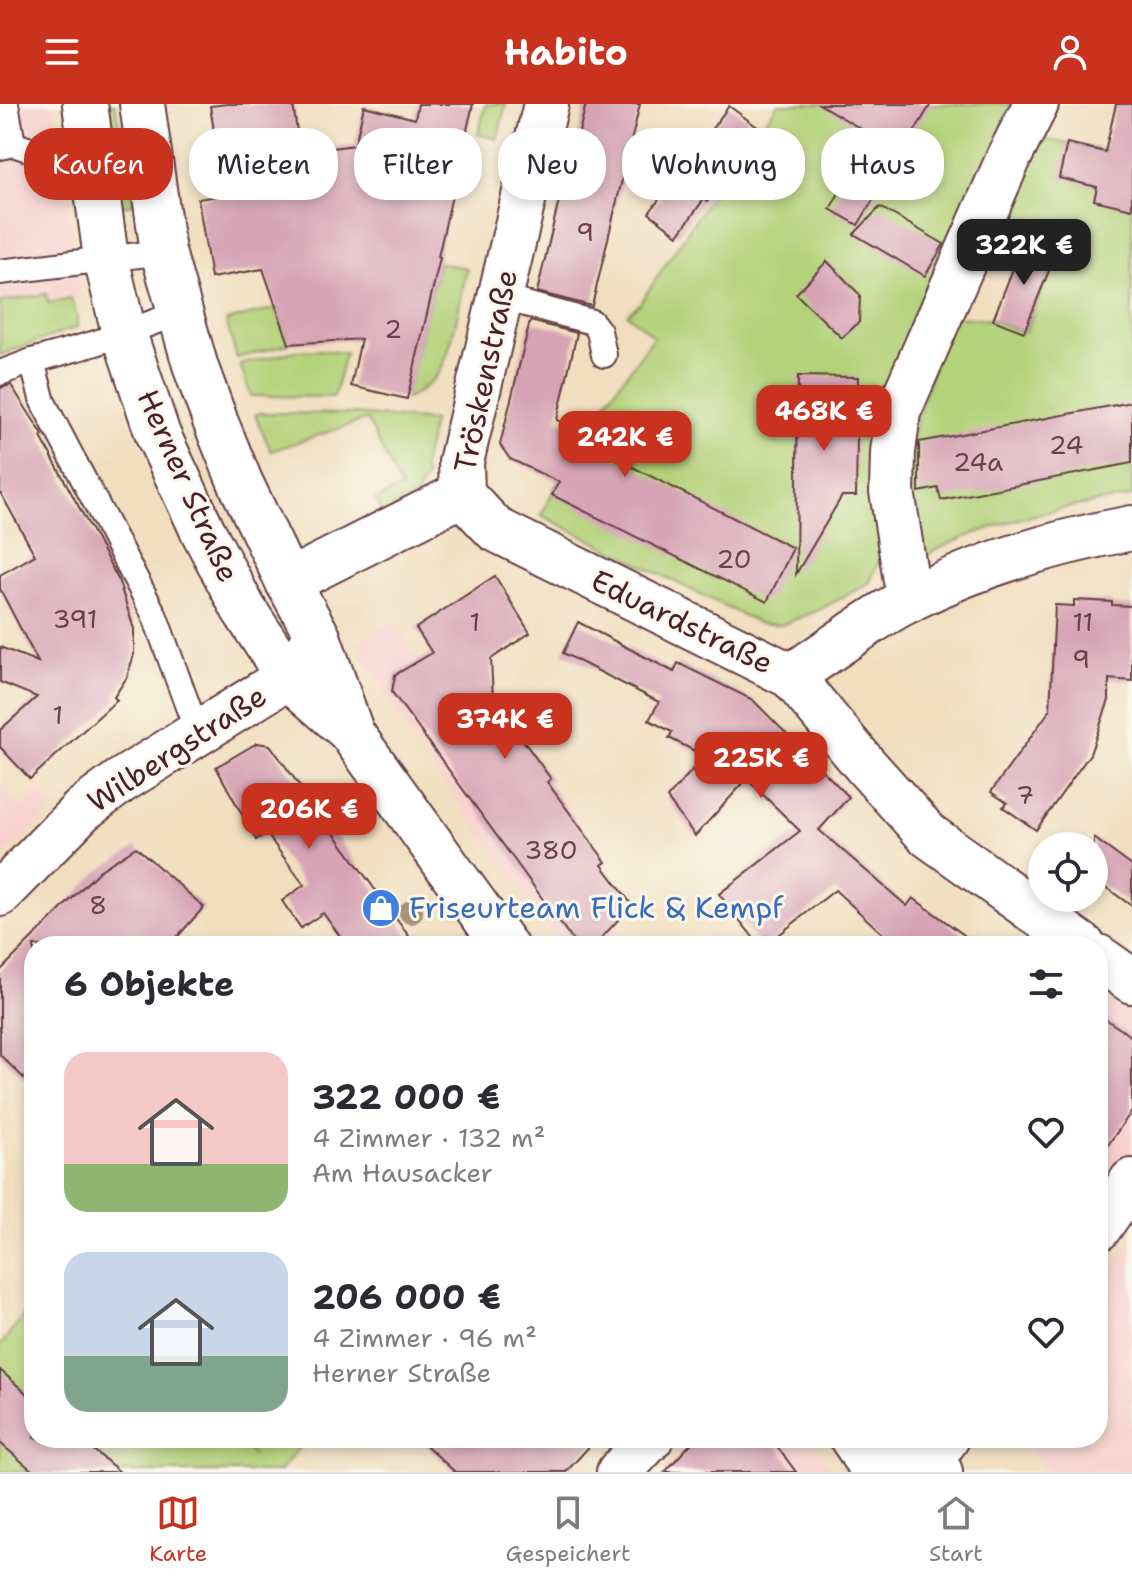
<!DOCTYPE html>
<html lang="de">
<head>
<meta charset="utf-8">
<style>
  :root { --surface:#fff; --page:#f2f2f3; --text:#2b2b33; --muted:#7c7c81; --line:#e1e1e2; --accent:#c8321e }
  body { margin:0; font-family:"Shantell Sans",sans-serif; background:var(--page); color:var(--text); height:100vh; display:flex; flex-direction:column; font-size:30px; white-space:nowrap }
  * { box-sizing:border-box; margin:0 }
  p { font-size:26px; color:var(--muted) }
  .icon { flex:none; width:44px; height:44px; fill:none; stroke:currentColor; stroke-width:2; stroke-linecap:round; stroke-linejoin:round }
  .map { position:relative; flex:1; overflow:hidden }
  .sheet { position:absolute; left:24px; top:832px; width:1084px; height:512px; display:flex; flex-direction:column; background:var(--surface); border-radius:32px; box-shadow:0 4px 12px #0003 }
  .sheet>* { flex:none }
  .hud { position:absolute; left:24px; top:24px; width:1084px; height:72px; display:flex; gap:16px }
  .controls { position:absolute; left:1028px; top:728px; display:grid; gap:16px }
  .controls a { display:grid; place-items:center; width:80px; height:80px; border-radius:50%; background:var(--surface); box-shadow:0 4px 12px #0003; font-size:40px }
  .price { position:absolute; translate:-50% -68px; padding:0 18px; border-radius:16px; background:var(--accent); color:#fff; font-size:26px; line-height:52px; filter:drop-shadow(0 2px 4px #0008) }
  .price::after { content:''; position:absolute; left:50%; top:48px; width:24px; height:18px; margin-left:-12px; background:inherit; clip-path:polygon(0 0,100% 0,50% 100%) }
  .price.active { background:#222; color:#fff }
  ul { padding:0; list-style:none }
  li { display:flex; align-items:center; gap:24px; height:200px; padding:0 40px }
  li span { display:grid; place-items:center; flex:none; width:224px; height:160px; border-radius:24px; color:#555 }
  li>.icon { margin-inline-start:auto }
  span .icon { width:96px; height:96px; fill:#fffc; stroke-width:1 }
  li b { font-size:34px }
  h2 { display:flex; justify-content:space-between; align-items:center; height:96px; padding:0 40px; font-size:34px }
  .pill { padding:0 28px; border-radius:32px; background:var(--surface); box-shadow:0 4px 12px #0003; font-size:28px; line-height:72px }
  .pill.active { background:var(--accent); color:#fff }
  header { display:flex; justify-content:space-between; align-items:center; height:104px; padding:0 40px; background:var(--accent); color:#fff; font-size:36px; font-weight:700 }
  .tab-bar { display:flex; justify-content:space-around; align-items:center; height:112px; border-top:2px solid var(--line); background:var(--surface); font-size:22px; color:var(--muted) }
  .tab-bar a { display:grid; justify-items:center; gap:4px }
  .tab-bar .active { color:var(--accent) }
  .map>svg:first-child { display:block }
  .built { fill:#f7d0cd }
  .green { fill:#b3d279; stroke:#7e7852; stroke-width:2 }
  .building { fill:#d7a4b6 }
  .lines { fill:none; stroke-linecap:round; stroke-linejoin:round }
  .service-casing { stroke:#633c41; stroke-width:28 }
  .minor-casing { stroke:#633c41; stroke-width:48 }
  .tertiary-casing { stroke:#633c41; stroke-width:48 }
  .primary-casing { stroke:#633c41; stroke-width:48 }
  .service { stroke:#fff; stroke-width:24 }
  .minor { stroke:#fff; stroke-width:44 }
  .tertiary { stroke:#fff; stroke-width:44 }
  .primary { stroke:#fff; stroke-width:44 }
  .tree { fill:#a6937a }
  .labels { text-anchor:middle; stroke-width:6; stroke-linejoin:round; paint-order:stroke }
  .number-label { font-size:26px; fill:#6d404e }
  .street-label { font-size:30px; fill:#4a1f2b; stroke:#fbf7ec }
  .shop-label { font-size:30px; fill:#366cbe; stroke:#fbf7ec; text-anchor:start }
</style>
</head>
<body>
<header><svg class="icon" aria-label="menu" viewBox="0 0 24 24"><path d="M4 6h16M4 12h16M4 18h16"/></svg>Habito<svg class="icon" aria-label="person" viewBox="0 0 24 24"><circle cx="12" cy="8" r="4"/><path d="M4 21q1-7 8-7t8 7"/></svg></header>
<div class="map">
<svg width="1132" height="1368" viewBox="0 0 1132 1368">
  <rect width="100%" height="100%" fill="#fbf7ec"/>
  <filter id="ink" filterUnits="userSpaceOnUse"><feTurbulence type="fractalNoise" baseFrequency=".0125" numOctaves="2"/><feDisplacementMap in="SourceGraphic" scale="16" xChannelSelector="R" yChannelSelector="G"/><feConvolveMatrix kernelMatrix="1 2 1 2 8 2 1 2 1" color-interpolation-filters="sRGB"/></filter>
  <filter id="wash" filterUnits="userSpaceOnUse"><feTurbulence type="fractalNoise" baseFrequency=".006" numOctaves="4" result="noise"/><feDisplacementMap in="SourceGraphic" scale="32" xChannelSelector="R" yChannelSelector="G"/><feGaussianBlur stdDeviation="1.8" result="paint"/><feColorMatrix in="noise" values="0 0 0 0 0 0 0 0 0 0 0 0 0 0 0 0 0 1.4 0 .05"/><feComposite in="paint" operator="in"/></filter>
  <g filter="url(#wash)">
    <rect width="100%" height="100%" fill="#f0debe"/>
    <!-- built -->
    <g class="built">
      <polygon points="0,0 54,0 81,184 71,195 48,199 46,190 0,198"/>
      <polygon points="392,516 629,842 562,842 404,623 355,539"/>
      <polygon points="0,682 22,703 40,685 56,703 0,755"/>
      <polygon points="1098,869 1132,893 1132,1048 1098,1096"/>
      <polygon points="1132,1136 1132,1368 1048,1368 1021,1334 1098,1334 1098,1182"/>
      <polygon points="733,1334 809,1334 834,1368 758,1368"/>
    </g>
    <!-- green -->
    <g class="green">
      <polygon points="106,0 115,0 134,100 119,103"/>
      <polygon points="486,0 506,0 497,35 478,30"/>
      <polygon points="778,0 1011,0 908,262 885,444 869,479 819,506 781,521 758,519 541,411 583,329 654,233 627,210 640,199 707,98"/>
      <path d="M1117,8L1132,11V393C1056,403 980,420 914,458L904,358L949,212L993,216L1025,229L1055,153L1023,139L1026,132L988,117L1026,33L1067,39L1105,47Z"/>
      <path d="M439,159L467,164C460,192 453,252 436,272C427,282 418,289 406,295Z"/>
      <polygon points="46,190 48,199 71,195 77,213 77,223 0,251 0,198"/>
      <polygon points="277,204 289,240 237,254 226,217"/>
      <polygon points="321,246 345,249 334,293 251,292 240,261 295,247"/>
      <polygon points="259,309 354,310 433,317 423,364 426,372 417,390 384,411 376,396 401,384 367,315 271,347 255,311"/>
      <polygon points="34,1198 34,1334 234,1334 253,1351 235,1334 307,1334 279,1368 0,1368 0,1242"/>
    </g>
    <g id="blocks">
      <!-- building -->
      <g class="building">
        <polygon points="227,0 293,0 300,48 355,41 364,2 415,15 418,0 473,0 438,153 440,154 407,295 351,282 361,235 289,240 263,165 211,174 198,95 224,91 210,2"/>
        <polygon points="586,0 640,0 592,202 537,188 563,80 566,81"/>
        <polygon points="819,0 931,0 858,121 830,105 862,48 853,43 863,26"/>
        <polygon points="1116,0 1132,0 1132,105 1094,96 1097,83 1059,74 1067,39 1105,48"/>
        <polygon points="729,2 760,25 707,98 704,95 678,131 649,109"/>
        <polygon points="880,103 944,140 925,172 854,130"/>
        <polygon points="1023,139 1055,152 1024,228 993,216"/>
        <polygon points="827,157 860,191 859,218 842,234 796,190"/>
        <polygon points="530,217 577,229 557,316 583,329 579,336 793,444 767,498 552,391 559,378 510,355 500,341"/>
        <polygon points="798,272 858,273 856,392 842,392 796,470"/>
        <polygon points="11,281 43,331 41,333 118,475 134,525 134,550 127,573 114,593 117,596 30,675 0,643 0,626 37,593 0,578 0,543 38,558 0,485 0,471 35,451 0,388 0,284"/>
        <polygon points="1132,298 1132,359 941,396 938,384 919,388 919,338"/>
        <polygon points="495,472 530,529 491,555 493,595 551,675 547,678 606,758 602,761 632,801 594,842 577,842 392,588 395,571 432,549 416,524"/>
        <polygon points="1074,496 1112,498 1112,501 1132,502 1132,577 1109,575 1109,596 1090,650 1036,726 1003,703 1007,699 991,688 1050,606 1055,501 1074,502"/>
        <polygon points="578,518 674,568 678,559 753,596 849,693 819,726 907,802 913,794 979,842 896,842 835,786 765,842 760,842 719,790 800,727 747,675 695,732 667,694 705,652 669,634 672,628 649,616 659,598 563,549"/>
        <polygon points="257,639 270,641 416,842 347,842 323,809 301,824 282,797 304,781 266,729 256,736 216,663"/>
        <polygon points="1094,734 1132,762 1132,802 1094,775"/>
        <polygon points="136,743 204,803 169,842 34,842 34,984 0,951 0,867 99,767"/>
        <polygon points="1098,910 1132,933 1132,1007 1098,1055"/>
        <polygon points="0,1266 34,1296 34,1334 79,1334 120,1368 34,1368 0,1339"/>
        <polygon points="418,1334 597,1334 566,1368 455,1368"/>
        <polygon points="696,1334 771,1334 796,1368 665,1368"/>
      </g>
    </g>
  </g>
  <g filter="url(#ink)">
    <use href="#blocks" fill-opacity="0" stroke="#633c41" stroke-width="2"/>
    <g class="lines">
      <defs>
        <g id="service">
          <polyline points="6,0 13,40"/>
          <polyline points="0,43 13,40 95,68"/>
          <polyline points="0,168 163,148"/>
          <polyline points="500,193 592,218 599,227 604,251"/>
          <polyline points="32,257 43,298 154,510 198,630"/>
          <polyline points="0,269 32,257 96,239 179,209"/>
        </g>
        <g id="minor">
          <polyline points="462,390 495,425 791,572 865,661 928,731 1083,842"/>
          <polyline points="462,390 461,358 546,0"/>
          <polyline points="288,478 462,390"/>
          <polyline points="909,496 892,387 893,348 898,308 1010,51 1036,0"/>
          <path d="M791,572C830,547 870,515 910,495C980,460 1055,438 1132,424"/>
          <polyline points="1098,853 1132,877"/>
          <polyline points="1098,1125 1132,1077"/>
          <polyline points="862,1350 931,1355 947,1334"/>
          <polyline points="619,1368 651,1334"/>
        </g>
        <polyline id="tertiary" points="0,790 82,706 121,677 288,573 311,541"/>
        <g id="primary">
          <polyline points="85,0 106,154 124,229 158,331 203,427 243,504 288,573 351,628"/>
          <polyline points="142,0 163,148 196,264 216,319 241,380 288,478 318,533 352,630 505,842"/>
          <polyline points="852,1334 875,1368"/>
          <polyline points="909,1334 940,1368"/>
        </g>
      </defs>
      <!-- service casing -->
      <use href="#service" class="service-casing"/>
      <!-- minor casing -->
      <use href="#minor" class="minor-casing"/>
      <!-- tertiary casing -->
      <use href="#tertiary" class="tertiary-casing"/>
      <!-- primary casing -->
      <use href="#primary" class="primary-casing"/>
      <!-- service -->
      <use href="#service" class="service"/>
      <!-- minor -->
      <use href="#minor" class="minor"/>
      <!-- tertiary -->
      <use href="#tertiary" class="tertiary"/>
      <!-- primary -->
      <use href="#primary" class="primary"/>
    </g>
    <!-- trees -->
    <circle class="tree" cx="411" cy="808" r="12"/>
  </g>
  <!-- icons -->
  <defs>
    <symbol id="shop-disc" viewBox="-11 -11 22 22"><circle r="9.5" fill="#3f7fe0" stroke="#fbf7ec"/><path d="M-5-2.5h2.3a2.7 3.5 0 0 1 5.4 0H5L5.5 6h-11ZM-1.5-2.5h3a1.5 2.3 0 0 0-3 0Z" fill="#fff"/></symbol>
  </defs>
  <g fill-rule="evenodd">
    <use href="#shop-disc" x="359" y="782" width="44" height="44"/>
  </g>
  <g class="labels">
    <!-- number labels -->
    <g class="number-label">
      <text x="585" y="137">9</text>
      <text x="393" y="234">2</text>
      <text x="1066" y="350">24</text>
      <text x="978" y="367">24a</text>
      <text x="734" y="464">20</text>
      <text x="75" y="524">391</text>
      <text x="475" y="527">1</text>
      <text x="1083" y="527">11</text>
      <text x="1081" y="564">9</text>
      <text x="58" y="620">1</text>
      <text x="1025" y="700">7</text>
      <text x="551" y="755">380</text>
      <text x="98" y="810">8</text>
    </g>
    <!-- street labels -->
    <g class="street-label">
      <text transform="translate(486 267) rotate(-78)" y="10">Tröskenstraße</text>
      <text transform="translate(188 382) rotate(66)" y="10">Herner Straße</text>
      <text transform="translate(682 518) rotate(26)" y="10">Eduardstraße</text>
      <text transform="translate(177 645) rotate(-33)" y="10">Wilbergstraße</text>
    </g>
    <!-- shop labels -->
    <g class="shop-label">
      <text x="409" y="814">Friseurteam Flick &amp; Kempf</text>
    </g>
  </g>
</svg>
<div class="controls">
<a><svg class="icon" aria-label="locate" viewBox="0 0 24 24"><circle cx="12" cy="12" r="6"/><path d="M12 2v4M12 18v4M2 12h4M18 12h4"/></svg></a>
</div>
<b class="price active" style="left:1024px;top:183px">322K €</b>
<b class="price" style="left:824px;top:349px">468K €</b>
<b class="price" style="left:625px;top:375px">242K €</b>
<b class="price" style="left:505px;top:657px">374K €</b>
<b class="price" style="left:761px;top:696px">225K €</b>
<b class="price" style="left:309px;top:747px">206K €</b>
<div class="hud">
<a class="pill active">Kaufen</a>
<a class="pill">Mieten</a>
<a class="pill">Filter</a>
<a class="pill">Neu</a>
<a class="pill">Wohnung</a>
<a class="pill">Haus</a>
</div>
<section class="sheet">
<h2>6 Objekte<svg class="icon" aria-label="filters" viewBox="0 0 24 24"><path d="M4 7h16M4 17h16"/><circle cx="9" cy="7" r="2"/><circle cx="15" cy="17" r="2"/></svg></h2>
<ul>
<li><span style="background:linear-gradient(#f6c9c9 70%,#8fb573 0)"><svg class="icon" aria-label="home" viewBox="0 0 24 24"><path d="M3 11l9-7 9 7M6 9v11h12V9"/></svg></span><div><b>322 000 €</b><p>4 Zimmer · 132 m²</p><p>Am Hausacker</p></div><svg class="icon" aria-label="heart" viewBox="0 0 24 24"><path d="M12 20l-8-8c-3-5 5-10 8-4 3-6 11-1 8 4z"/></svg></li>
<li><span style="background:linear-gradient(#c9d6e8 65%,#7fa58c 0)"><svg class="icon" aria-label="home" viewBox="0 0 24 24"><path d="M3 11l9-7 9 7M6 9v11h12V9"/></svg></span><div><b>206 000 €</b><p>4 Zimmer · 96 m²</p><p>Herner Straße</p></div><svg class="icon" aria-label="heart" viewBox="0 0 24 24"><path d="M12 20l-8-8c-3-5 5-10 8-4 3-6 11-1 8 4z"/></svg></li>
</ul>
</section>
</div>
<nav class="tab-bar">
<a class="active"><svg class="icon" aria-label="map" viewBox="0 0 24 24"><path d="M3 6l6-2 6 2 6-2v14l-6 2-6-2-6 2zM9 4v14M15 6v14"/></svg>Karte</a>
<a><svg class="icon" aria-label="saved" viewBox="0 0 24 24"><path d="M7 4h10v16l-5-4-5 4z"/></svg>Gespeichert</a>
<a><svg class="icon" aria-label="home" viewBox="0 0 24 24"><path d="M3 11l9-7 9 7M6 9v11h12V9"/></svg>Start</a>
</nav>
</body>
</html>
